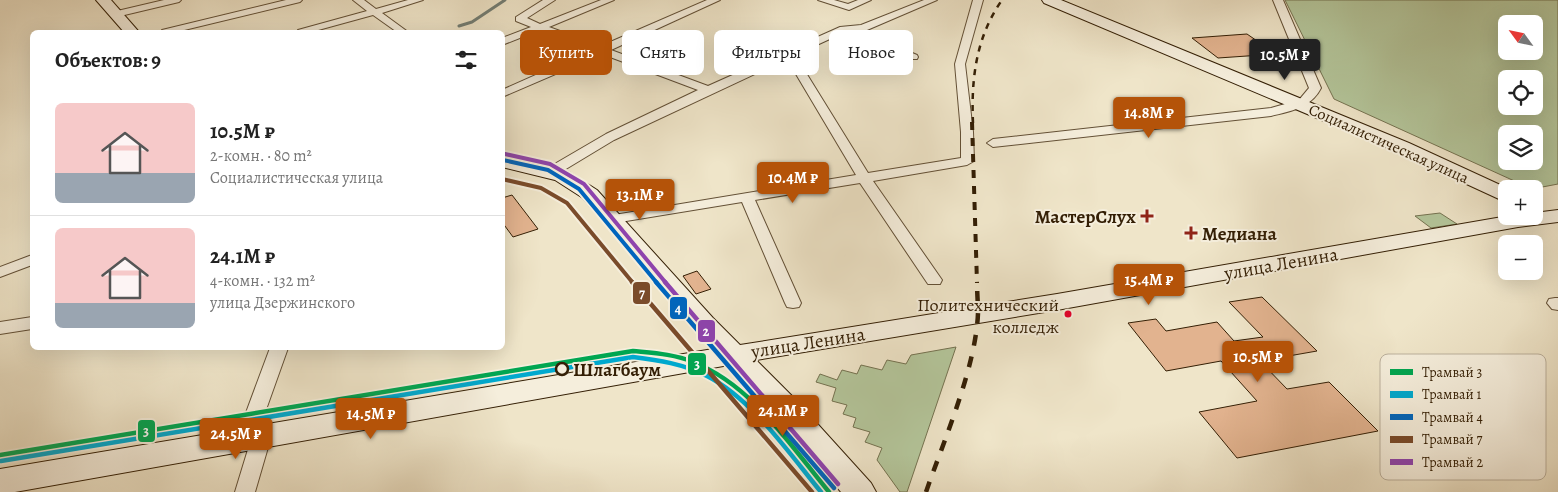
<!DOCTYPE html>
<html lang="ru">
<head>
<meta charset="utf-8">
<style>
  :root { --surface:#fff; --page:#f2f2f2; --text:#222; --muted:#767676; --line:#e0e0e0; --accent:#b45309 }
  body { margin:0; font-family:Alegreya,serif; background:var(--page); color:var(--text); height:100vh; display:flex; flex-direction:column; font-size:19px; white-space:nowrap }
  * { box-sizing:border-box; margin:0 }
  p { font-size:16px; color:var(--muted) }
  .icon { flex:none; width:28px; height:28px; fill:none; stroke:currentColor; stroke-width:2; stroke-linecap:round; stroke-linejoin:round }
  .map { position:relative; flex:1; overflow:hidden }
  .panel { position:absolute; left:30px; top:30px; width:475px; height:320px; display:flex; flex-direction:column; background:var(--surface); border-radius:8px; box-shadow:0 5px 20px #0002 }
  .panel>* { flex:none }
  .top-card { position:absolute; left:520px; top:30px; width:475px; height:45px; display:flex; gap:10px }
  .needle { width:32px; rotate:303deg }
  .buttons { position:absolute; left:1498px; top:15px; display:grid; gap:10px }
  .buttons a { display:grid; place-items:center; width:45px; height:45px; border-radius:8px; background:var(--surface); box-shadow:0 5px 20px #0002; font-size:25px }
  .price { position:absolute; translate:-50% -42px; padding:0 11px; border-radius:5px; background:var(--accent); color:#fff; font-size:16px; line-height:32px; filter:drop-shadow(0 1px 2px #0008) }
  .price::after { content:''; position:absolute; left:50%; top:30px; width:15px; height:11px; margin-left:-8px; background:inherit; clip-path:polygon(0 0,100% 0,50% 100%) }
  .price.on { background:#222; color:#fff }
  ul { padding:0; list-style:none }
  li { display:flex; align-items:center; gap:15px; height:125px; padding:0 25px }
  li+li { border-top:1px solid var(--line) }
  li span { display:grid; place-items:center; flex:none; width:140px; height:100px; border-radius:8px; color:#555 }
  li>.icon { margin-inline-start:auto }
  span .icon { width:60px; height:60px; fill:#fffc; stroke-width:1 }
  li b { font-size:21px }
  h2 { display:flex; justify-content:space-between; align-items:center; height:60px; padding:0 25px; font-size:21px }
  .pill { padding:0 18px; border-radius:8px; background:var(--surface); box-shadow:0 5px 20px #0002; font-size:18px; line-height:45px }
  .pill.on { background:var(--accent); color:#fff }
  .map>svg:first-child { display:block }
  .green { fill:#b4c69b; stroke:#747250; fill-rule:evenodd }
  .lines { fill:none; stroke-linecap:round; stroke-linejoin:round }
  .stream { stroke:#737e75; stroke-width:3 }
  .building { fill:#e2b38f; stroke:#341f05 }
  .street-casing { stroke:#635036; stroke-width:2 }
  .secondary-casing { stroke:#341f05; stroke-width:2 }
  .street { fill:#f5eedc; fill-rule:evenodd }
  .secondary { fill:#f5eedc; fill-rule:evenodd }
  .rail-far2 { stroke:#341f05; stroke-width:2.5; stroke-dasharray:6 6; stroke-linecap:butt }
  .rail-far1 { stroke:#341f05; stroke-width:4; stroke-dasharray:8 8; stroke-linecap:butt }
  .rail { stroke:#341f05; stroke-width:4.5; stroke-dasharray:11 11; stroke-linecap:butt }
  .tram-1-casing { stroke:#f5eedc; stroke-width:8 }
  .tram-2-casing { stroke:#f5eedc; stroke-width:8 }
  .tram-3-far1-casing { stroke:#f5eedc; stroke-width:8 }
  .tram-3-casing { stroke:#f5eedc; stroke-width:8 }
  .tram-4-far1-casing { stroke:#f5eedc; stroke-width:8 }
  .tram-4-casing { stroke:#f5eedc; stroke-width:8 }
  .tram-5-far1-casing { stroke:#f5eedc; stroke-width:8 }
  .tram-5-casing { stroke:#f5eedc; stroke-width:8 }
  .tram-1 { stroke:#00a651; stroke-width:4.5 }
  .tram-2 { stroke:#00a9ce; stroke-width:4.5 }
  .tram-3-far1 { stroke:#0065bd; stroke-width:4 }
  .tram-3 { stroke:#0065bd; stroke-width:4.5 }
  .tram-4-far1 { stroke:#7a4b2a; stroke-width:4 }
  .tram-4 { stroke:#7a4b2a; stroke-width:4.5 }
  .tram-5-far1 { stroke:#8e44ad; stroke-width:4 }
  .tram-5 { stroke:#8e44ad; stroke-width:4.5 }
  .poi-dot { fill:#8f2418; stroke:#f5eedc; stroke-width:2 }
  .bus-dot { fill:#e4002b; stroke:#f5eedc; stroke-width:2 }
  .stop-dot { fill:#f5eedc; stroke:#341f05; stroke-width:2.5 }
  .labels { text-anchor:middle; stroke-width:4; stroke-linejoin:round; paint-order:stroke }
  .far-street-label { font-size:16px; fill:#341f05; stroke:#f5eedc }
  .bus-label { font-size:18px; fill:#341f05; stroke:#f5eedc; text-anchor:end }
  .poi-label { font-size:19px; font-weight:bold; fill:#341f05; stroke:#f5eedc; text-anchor:end }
  .street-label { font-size:19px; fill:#341f05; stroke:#f5eedc }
  .stop-label { font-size:19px; font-weight:bold; fill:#341f05; stroke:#f5eedc; text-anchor:start }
  .key { fill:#f5eedc; stroke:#bbb09c; stroke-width:1 }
  .key-label { font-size:14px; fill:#341f05 }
  .line-badge { stroke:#f5eedc; stroke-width:2 }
  .badge-label { font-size:14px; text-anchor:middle; font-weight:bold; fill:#fff }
</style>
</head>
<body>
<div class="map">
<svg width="1558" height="492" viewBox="0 0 1558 492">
  <rect width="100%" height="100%" fill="#efe5c9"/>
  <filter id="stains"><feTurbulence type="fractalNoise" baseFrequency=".004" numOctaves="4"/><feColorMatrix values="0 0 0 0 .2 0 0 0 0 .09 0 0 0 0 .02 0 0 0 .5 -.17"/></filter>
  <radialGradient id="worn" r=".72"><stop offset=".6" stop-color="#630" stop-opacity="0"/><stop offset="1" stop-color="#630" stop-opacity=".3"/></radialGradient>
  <!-- green -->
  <g class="green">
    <path d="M1285,0H1558V184L1532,189L1334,99ZM1506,24H1534V51H1506ZM1506,79H1534V106H1506ZM1506,134H1534V161H1506Z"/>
    <polygon points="1440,213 1457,224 1431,228 1415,216"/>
    <polygon points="956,347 907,492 900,492 877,460 882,448 865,442 870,432 853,427 856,418 843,414 847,405 832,401 836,388 816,382 820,374 837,380 842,370 857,374 861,365 882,370 887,360 906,364 911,355"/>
  </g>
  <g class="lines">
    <!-- stream -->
    <polyline class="stream" points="459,26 472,22 505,0"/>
  </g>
  <!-- building -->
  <g class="building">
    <polygon points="1247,34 1276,54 1218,58 1192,38"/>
    <polygon points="512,195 538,229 513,237 502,222 502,198"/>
    <polygon points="697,271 711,289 696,294 683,276"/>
    <polygon points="1262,297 1317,351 1260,361 1287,389 1329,382 1378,431 1237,458 1199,412 1257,401 1221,361 1166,371 1128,323 1156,319 1166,331 1217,322 1234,341 1263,337 1229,302"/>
  </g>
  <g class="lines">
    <defs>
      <g id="street">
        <polygon points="164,0 181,0 179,2 116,17 111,14 113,12"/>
        <polygon points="286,0 302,0 300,2 176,32 161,32 162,30"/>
        <polygon points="353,0 364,0 376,9 408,0 423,0 382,13 408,32 397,32 373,15 311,32 297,32 298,30 367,11"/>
        <polygon points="543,0 555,0 527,18 540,24 601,0 614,0 549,27 601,46 707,0 720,0 611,50 708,86 840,27 861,25 924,0 937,0 867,30 860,31 917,55 918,57 917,59 909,59 845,32 795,55 868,173 961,158 961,132 955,64 973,0 983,0 965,64 973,132 974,161 967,165 873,181 942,280 940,284 928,284 860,183 755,200 801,303 799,307 793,308 787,307 785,303 742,202 614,223 609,222 607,219 609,216 614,215 856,175 787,59 614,140 556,175 546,175 544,172 546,169 606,134 698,90 602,54 502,97 502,90 592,50 540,30 502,45 502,38 531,27 516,21 516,17"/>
        <polygon points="818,0 834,0 848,4 858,0 871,0 849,10"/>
        <path d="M1273,0H1283L1321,88C1311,108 1291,111 1271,116L993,147L987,143L993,139L1271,108L1299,100L1309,88Z"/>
        <polygon points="32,255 32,265 0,277 0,267"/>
        <polygon points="1555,298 1558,298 1558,310 1552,309 1547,303 1549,299"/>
        <polygon points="32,317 32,329 0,334 0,322"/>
        <path d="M270,348H288L262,421L255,432L261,429L268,432L271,437L255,492H235L253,433C246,442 242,451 229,446L226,441L244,418Z"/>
      </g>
      <g id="secondary">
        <polygon points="96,0 111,0 139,32 124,32"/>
        <polygon points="1042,0 1061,0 1409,143 1509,189 1506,189 1506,201 1499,199 1395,151 1044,3"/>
        <polygon points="502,155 569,172 597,190 713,318 740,345 1057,294 1508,216 1534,216 1534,213 1558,210 1558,222 1518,227 1057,310 756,360 794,398 871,483 876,492 841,492 774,412 729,365 15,492 0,492 0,469 713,349 583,198 555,180 502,167"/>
      </g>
    </defs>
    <!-- street casing -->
    <use href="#street" class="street-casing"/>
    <!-- secondary casing -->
    <use href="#secondary" class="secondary-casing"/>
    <!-- street -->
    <use href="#street" class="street"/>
    <!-- secondary -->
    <use href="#secondary" class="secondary"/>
    <!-- rail-far2 -->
    <path class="rail-far2" d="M973,123C971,79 976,37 1002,0"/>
    <!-- rail-far1 -->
    <polyline class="rail-far1" points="972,122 977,283"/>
    <!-- rail -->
    <path class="rail" d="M926,492C944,440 976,367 978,313C978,303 977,292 977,282"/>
    <defs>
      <path id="tram-1" d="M0,455L633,351C653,353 674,354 693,362C752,385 790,445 829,492"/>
      <path id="tram-2" d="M1,461L633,357C658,360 684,364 707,376C752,399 789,453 821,492"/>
      <polyline id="tram-3-far1" points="503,160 548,170 579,189 657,283"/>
      <polyline id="tram-3" points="656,282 834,488"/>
      <polyline id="tram-4-far1" points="502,179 541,188 567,203 633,283"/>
      <polyline id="tram-4" points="632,282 812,492"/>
      <polyline id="tram-5-far1" points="505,154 550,164 584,184 666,283"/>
      <polyline id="tram-5" points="665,282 838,484"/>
    </defs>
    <!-- tram-1 casing -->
    <use href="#tram-1" class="tram-1-casing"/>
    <!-- tram-2 casing -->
    <use href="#tram-2" class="tram-2-casing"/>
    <!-- tram-3-far1 casing -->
    <use href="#tram-3-far1" class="tram-3-far1-casing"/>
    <!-- tram-3 casing -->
    <use href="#tram-3" class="tram-3-casing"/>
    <!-- tram-4-far1 casing -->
    <use href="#tram-4-far1" class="tram-4-far1-casing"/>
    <!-- tram-4 casing -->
    <use href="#tram-4" class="tram-4-casing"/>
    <!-- tram-5-far1 casing -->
    <use href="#tram-5-far1" class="tram-5-far1-casing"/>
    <!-- tram-5 casing -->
    <use href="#tram-5" class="tram-5-casing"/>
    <!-- tram-1 -->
    <use href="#tram-1" class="tram-1"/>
    <!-- tram-2 -->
    <use href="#tram-2" class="tram-2"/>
    <!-- tram-3-far1 -->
    <use href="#tram-3-far1" class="tram-3-far1"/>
    <!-- tram-3 -->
    <use href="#tram-3" class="tram-3"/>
    <!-- tram-4-far1 -->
    <use href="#tram-4-far1" class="tram-4-far1"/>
    <!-- tram-4 -->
    <use href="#tram-4" class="tram-4"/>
    <!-- tram-5-far1 -->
    <use href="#tram-5-far1" class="tram-5-far1"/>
    <!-- tram-5 -->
    <use href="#tram-5" class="tram-5"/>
  </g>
  <!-- markers -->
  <g class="poi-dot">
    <path d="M1144.5 208.5h5v5h5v5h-5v5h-5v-5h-5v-5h5z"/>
    <path d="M1188.5 225.5h5v5h5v5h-5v5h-5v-5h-5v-5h5z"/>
  </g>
  <circle class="bus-dot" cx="1068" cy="314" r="4.5"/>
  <circle class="stop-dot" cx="562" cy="369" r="6"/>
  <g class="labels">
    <!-- far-street labels -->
    <g class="far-street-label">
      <text transform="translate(1389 143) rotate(24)" y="6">Социалистическая улица</text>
    </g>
    <!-- bus labels -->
    <g class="bus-label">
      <text x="1059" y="311">Политехнический<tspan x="1059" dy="22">колледж</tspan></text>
    </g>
    <!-- poi labels -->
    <g class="poi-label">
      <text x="1136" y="223">МастерСлух</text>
      <text x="1202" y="240" text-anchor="start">Медиана</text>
    </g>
    <!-- street labels -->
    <g class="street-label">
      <text transform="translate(1281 263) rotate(-10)" y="7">улица Ленина</text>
      <text transform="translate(808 342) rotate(-9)" y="7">улица Ленина</text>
    </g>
    <!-- stop labels -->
    <g class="stop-label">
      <text x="573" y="376">Шлагбаум</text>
    </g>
  </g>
  <!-- legend -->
  <rect x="1380" y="354" width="166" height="126" rx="8" class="key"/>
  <rect x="1390" y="369" width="23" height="6" fill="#00a651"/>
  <rect x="1390" y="391" width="23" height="7" fill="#00a9ce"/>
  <rect x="1390" y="414" width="23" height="6" fill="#0065bd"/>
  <rect x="1390" y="436" width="23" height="7" fill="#7a4b2a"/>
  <rect x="1390" y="459" width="23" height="6" fill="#8e44ad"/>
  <g class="key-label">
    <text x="1422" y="377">Трамвай 3</text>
    <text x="1422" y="399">Трамвай 1</text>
    <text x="1422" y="422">Трамвай 4</text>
    <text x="1422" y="444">Трамвай 7</text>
    <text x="1422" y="467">Трамвай 2</text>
  </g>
  <g class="line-badge">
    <rect x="632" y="281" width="19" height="24" rx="5" fill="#7a4b2a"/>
    <rect x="669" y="296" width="19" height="24" rx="5" fill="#0065bd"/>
    <rect x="697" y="319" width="19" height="24" rx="5" fill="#8e44ad"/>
    <rect x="687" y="352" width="20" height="24" rx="5" fill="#00a651"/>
    <rect x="137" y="419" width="19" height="24" rx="5" fill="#00a651"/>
  </g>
  <g class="badge-label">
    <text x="642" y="298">7</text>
    <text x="678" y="313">4</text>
    <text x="706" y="336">2</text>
    <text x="697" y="369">3</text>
    <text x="146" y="436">3</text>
  </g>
  <rect width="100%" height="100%" filter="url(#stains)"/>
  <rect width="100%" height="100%" fill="url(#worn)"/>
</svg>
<div class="buttons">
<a><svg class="needle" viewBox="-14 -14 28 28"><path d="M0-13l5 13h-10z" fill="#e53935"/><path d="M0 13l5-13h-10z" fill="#767676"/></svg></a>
<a><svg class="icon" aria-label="locate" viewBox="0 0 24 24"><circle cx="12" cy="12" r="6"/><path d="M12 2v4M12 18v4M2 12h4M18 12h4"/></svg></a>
<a><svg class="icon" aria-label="layers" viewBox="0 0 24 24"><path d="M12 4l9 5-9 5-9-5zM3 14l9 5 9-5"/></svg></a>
<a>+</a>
<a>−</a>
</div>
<b class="price on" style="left:1285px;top:81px">10.5M ₽</b>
<b class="price" style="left:1149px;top:139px">14.8M ₽</b>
<b class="price" style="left:793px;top:204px">10.4M ₽</b>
<b class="price" style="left:640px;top:221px">13.1M ₽</b>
<b class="price" style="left:1149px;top:306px">15.4M ₽</b>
<b class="price" style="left:1258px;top:383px">10.5M ₽</b>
<b class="price" style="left:783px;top:437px">24.1M ₽</b>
<b class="price" style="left:371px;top:440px">14.5M ₽</b>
<b class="price" style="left:236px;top:460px">24.5M ₽</b>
<div class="top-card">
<a class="pill on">Купить</a>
<a class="pill">Снять</a>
<a class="pill">Фильтры</a>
<a class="pill">Новое</a>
</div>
<section class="panel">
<h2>Объектов: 9<svg class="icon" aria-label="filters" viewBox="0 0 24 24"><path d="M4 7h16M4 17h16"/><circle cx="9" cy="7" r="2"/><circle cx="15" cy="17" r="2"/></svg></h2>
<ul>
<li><span style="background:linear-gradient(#f6c9c9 70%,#9aa5b1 0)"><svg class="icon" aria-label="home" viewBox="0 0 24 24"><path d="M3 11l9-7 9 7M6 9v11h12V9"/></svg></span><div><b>10.5M ₽</b><p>2-комн. · 80 m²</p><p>Социалистическая улица</p></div></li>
<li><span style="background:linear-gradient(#f6c9c9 75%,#9aa5b1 0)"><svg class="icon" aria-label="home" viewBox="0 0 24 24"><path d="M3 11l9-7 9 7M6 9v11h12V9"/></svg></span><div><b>24.1M ₽</b><p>4-комн. · 132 m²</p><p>улица Дзержинского</p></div></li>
</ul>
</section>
</div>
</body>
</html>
